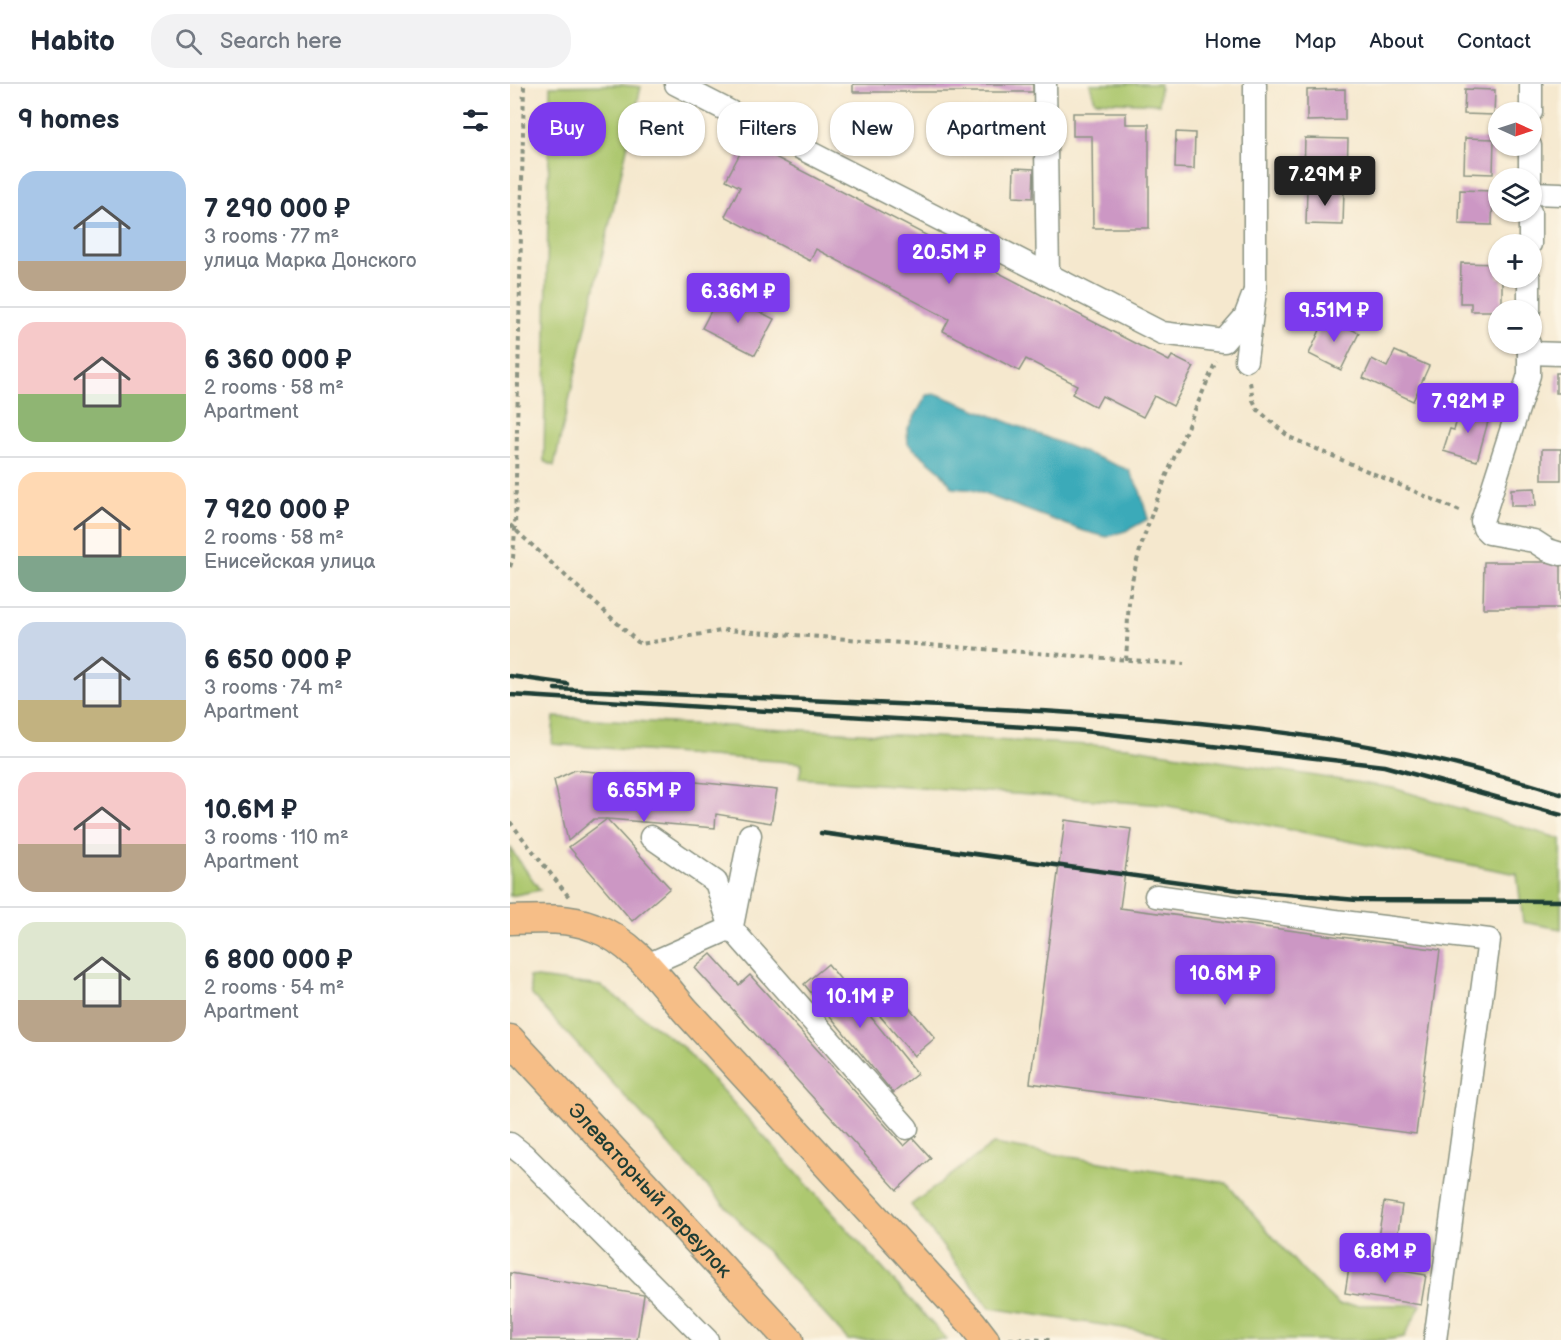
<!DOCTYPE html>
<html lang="en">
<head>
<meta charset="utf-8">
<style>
  :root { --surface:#fff; --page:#f2f2f3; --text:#1f2937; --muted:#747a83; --line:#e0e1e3; --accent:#7c3aed }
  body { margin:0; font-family:"Balsamiq Sans",sans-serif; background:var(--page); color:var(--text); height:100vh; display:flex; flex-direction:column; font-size:22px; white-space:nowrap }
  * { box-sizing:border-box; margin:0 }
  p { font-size:20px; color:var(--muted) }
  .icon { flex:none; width:33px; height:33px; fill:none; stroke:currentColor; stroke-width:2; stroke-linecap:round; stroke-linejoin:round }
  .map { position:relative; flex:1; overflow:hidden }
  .drawer { display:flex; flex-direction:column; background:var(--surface); width:510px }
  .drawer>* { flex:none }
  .hud { position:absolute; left:18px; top:18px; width:570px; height:54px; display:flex; gap:12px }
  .needle { width:39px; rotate:93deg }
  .controls { position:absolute; left:978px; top:18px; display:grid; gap:12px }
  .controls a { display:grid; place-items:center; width:54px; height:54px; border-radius:50%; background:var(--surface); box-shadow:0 2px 4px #0004; font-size:30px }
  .price { position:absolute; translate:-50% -51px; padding:0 14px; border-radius:6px; background:var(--accent); color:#fff; font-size:20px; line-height:39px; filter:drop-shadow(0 2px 3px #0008) }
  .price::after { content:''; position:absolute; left:50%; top:36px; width:18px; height:14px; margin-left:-9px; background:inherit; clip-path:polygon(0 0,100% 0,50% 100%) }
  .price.current { background:#222; color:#fff }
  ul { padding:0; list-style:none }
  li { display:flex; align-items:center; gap:18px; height:150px; padding:0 18px }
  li+li { border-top:2px solid var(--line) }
  li span { display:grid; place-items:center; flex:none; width:168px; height:120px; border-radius:18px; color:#555 }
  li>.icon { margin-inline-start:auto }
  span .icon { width:72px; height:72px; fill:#fffc; stroke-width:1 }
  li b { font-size:26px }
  h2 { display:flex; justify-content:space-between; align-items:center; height:72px; padding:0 18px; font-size:26px }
  .pill { padding:0 21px; border-radius:24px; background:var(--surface); box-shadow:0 2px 4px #0004; font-size:21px; line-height:54px }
  .pill.current { background:var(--accent); color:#fff }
  header { display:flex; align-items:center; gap:36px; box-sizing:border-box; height:84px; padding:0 30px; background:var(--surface); border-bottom:2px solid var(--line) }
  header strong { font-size:28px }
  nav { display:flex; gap:33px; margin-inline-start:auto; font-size:21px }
  .search { width:420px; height:54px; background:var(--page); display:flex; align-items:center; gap:15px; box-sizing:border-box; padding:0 21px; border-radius:24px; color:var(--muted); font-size:22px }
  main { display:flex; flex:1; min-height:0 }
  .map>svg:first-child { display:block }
  .green { fill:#adc86f; stroke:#668252; stroke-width:1.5 }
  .water { fill:#3baab9; stroke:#2d7476; stroke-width:1.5 }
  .building { fill:#cc97c4 }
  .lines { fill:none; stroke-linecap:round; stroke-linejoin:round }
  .minor-casing { stroke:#8a9281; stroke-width:25 }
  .major-casing { stroke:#8a9281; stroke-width:31 }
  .path { stroke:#8a9281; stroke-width:4; stroke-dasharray:4.5 4.5; stroke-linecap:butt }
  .minor { stroke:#fff; stroke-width:22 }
  .major { stroke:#f6be87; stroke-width:28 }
  .rail { stroke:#1f3d34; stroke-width:4.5 }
  .labels { text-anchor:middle; stroke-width:4.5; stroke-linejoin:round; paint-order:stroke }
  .street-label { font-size:21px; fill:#1f3d34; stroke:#fcf5e5 }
</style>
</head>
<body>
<header>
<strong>Habito</strong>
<div class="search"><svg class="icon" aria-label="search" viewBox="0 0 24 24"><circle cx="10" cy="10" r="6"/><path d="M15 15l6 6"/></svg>Search here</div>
<nav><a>Home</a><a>Map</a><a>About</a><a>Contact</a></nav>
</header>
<main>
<section class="drawer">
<h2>9 homes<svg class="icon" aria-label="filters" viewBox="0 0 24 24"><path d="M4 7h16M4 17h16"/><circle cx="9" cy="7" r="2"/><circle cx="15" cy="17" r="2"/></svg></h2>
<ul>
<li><span style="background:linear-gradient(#a9c7e8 75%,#b9a48a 0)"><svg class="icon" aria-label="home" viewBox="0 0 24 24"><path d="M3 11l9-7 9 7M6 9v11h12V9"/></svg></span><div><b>7 290 000 ₽</b><p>3 rooms · 77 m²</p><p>улица Марка Донского</p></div></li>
<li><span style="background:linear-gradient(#f6c9c9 60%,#8fb573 0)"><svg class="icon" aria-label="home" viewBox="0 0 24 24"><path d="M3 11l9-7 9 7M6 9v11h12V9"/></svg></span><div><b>6 360 000 ₽</b><p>2 rooms · 58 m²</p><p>Apartment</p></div></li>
<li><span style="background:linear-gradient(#ffd9b3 70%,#7fa58c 0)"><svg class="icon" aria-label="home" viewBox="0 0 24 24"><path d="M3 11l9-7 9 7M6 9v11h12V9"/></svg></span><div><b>7 920 000 ₽</b><p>2 rooms · 58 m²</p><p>Енисейская улица</p></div></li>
<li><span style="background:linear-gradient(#c9d6e8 65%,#c2b280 0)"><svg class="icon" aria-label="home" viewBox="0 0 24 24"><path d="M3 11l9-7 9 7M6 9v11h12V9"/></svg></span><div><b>6 650 000 ₽</b><p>3 rooms · 74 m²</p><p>Apartment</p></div></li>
<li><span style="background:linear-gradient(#f6c9c9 60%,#b9a48a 0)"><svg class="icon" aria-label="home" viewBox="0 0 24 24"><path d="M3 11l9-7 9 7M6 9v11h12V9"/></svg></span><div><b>10.6M ₽</b><p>3 rooms · 110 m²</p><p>Apartment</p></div></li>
<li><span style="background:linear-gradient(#dfe7d0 65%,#b9a48a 0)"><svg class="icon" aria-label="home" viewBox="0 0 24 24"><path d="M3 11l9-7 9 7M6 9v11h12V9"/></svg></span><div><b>6 800 000 ₽</b><p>2 rooms · 54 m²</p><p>Apartment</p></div></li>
</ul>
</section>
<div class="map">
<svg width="1051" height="1256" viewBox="0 0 1051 1256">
  <rect width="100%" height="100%" fill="#fcf5e5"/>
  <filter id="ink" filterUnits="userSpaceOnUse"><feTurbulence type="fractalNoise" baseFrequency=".0167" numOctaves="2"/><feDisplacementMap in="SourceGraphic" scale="12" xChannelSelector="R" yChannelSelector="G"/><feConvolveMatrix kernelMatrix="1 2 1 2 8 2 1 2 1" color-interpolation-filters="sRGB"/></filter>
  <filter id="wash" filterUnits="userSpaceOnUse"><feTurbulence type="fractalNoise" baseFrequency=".008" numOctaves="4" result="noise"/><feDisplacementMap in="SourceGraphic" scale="24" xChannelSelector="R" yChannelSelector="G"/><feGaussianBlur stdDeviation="1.35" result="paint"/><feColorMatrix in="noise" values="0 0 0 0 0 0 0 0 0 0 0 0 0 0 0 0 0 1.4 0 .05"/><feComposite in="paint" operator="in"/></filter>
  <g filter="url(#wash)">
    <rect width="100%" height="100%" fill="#f5e8ce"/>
    <!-- green -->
    <g class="green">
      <polygon points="580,0 650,0 649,20 585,17"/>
      <polygon points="110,1 131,3 44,382 34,377 40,2"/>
      <polygon points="44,633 618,663 883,704 1051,755 1051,845 1013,838 1007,790 654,721 289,694 292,679 42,660"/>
      <polygon points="0,764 30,806 0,812"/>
      <polygon points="19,893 91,902 174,964 437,1256 338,1256 22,911"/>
      <polygon points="483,1060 716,1099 793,1187 829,1221 911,1221 894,1253 874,1256 678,1256 626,1246 480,1224 401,1121"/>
    </g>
    <!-- water -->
    <polygon class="water" points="427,310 619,386 630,407 638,435 618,446 597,453 574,447 463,406 443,404 430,387 398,360 397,346 417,311"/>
    <g id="blocks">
      <!-- building -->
      <g class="building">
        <rect x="343" y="0" width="180" height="8"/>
        <polygon points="835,5 835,36 797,37 797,6"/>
        <polygon points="955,5 985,6 984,31 954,30"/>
        <polygon points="563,29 616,29 616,40 639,40 639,144 583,144 582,52 563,52"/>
        <polygon points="666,48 685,49 684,85 665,84"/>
        <polygon points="795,54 838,55 837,89 794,88"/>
        <polygon points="955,54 984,55 983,90 954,89"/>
        <polygon points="236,58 659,277 662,272 684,283 663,322 644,312 633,333 592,312 586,323 562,310 567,301 516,275 509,287 433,247 439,235 306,165 300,177 215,132 230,103 216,96"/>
        <polygon points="504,84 524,85 523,114 503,113"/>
        <polygon points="797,105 834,105 833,141 796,140"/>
        <polygon points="950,106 983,107 982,141 949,140"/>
        <polygon points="951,179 988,180 988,194 992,194 992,221 989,221 988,227 961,227 961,219 950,219"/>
        <polygon points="211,208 264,235 245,271 192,244"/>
        <polygon points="816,233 849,249 831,286 799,270"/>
        <polygon points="885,267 919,282 903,317 853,294 862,275 877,283"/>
        <rect x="1046" y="289" width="5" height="20"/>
        <polygon points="965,323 974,325 979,334 967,377 933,367 940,345 944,346 950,326 957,328"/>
        <rect x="1032" y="365" width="19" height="31"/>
        <polygon points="1025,404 1026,422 1001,422 1001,405"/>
        <polygon points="974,478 1051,478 1051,524 973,524"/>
        <polygon points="65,686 267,706 261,739 206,730 205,744 97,735 160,804 122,837 59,763 97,735 84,735 58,757 44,696"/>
        <polygon points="555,736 621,745 610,824 930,866 906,1050 520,999"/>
        <polygon points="201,870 229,901 240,891 394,1062 403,1054 421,1074 387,1106 185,884"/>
        <polygon points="318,880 407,990 383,1009 294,900"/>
        <polygon points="391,914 425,954 404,972 370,932"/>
        <polygon points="874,1118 892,1121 886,1162 867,1159"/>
        <polygon points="840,1178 916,1191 911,1221 835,1209"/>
        <polygon points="0,1189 134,1211 127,1256 0,1255"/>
      </g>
    </g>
  </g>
  <g filter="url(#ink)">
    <use href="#blocks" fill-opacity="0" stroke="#8a9281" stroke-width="1.5"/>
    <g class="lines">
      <defs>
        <g id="minor">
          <polyline points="166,0 652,249 714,257 735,233 745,207"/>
          <polyline points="535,0 538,190"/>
          <polyline points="1021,28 1021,0"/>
          <polyline points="1020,94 1020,62"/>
          <polyline points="1022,109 1051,110"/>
          <polyline points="1020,160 1020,128"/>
          <polyline points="1019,226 1019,194"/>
          <polyline points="1019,260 1019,291 972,437 974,444 979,449 1024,457 1038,466 1051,470"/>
          <polyline points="1019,269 1051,270"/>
          <polyline points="736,276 745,207 745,0"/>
          <polyline points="141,753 206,798 221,844"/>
          <polyline points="646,812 825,837 979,856 925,1256"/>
          <polyline points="222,842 240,751"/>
          <polyline points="137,881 221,844 397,1044"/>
          <polyline points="0,1060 14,1071 197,1256"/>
        </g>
        <g id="major">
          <path d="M0,836C27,835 58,833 83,843C122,857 150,896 175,926L462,1239L475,1256"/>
          <path id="s1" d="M0,955L279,1256"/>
        </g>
      </defs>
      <!-- minor casing -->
      <use href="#minor" class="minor-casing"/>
      <!-- major casing -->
      <use href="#major" class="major-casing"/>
      <!-- path -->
      <g class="path">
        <polyline points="740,298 743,316 748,326 779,353 952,428"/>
        <polyline points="0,441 130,560 217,546 674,580"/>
        <polyline points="0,483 3,474 5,446 14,0"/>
        <path d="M616,576C618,550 617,522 622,497C639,421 676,349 706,277"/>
        <polyline points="0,738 59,813"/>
        <polyline points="499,1255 543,1256"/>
      </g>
      <!-- minor -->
      <use href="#minor" class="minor"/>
      <!-- major -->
      <use href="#major" class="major"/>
      <!-- rail -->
      <g class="rail">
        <polyline points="0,592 57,600"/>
        <path d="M45,605C174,611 303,616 432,622C642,632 849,644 1051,710"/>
        <polyline points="0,611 565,646 874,682 1051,731"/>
        <polyline points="311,749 728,806 847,816 1051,817"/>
      </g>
    </g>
  </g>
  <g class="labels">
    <!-- street labels -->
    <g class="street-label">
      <text dy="7" stroke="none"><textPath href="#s1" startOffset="206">Элеваторный переулок</textPath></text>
    </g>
  </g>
</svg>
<div class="controls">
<a><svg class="needle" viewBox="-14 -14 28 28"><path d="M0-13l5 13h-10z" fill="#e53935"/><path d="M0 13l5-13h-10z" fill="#747a83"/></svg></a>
<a><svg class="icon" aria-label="layers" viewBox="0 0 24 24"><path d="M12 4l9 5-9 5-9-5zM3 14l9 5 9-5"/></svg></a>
<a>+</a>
<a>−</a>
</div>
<b class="price current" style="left:815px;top:123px">7.29M ₽</b>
<b class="price" style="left:439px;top:201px">20.5M ₽</b>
<b class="price" style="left:228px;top:240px">6.36M ₽</b>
<b class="price" style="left:824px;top:259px">9.51M ₽</b>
<b class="price" style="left:958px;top:350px">7.92M ₽</b>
<b class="price" style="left:134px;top:739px">6.65M ₽</b>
<b class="price" style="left:715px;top:922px">10.6M ₽</b>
<b class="price" style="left:350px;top:945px">10.1M ₽</b>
<b class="price" style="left:875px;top:1200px">6.8M ₽</b>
<div class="hud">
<a class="pill current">Buy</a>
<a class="pill">Rent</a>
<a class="pill">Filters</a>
<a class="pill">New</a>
<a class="pill">Apartment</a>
</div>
</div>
</main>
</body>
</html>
